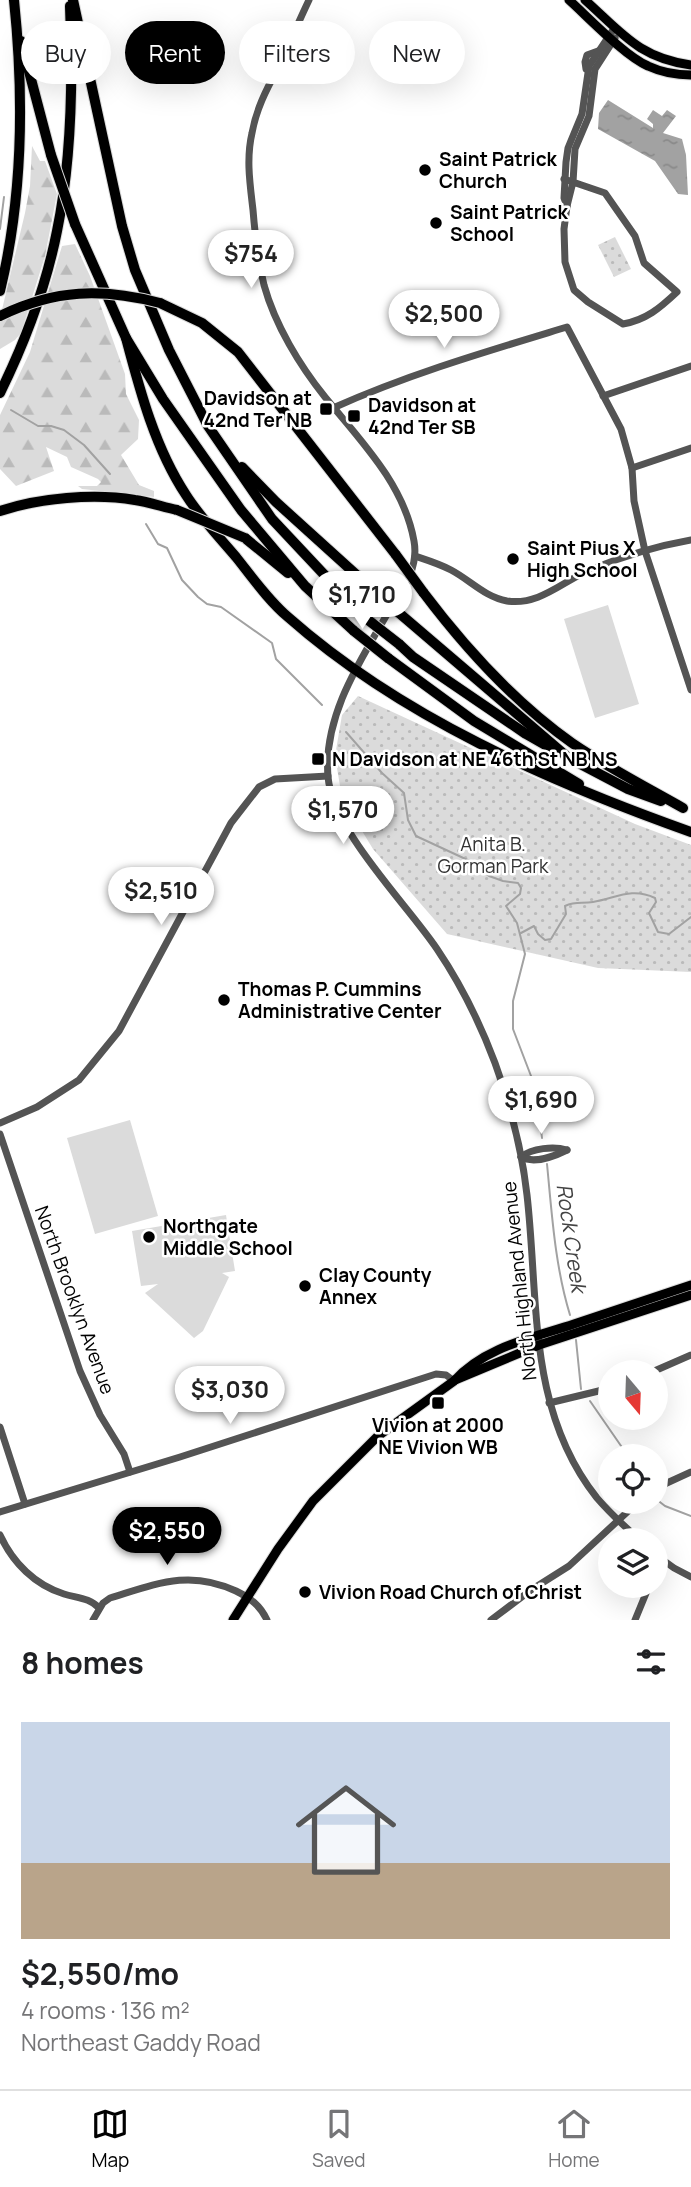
<!DOCTYPE html>
<html lang="en">
<head>
<meta charset="utf-8">
<style>
  :root { --surface:#fff; --page:#f6f6f6; --text:#202124; --muted:#757577; --line:#e0e0e0; --accent:#000 }
  body { margin:0; font-family:Manrope,sans-serif; background:var(--page); color:var(--text); height:100vh; display:flex; flex-direction:column; font-size:26px; white-space:nowrap }
  * { box-sizing:border-box; margin:0 }
  p { font-size:23px; color:var(--muted) }
  .icon { flex:none; width:38px; height:38px; fill:none; stroke:currentColor; stroke-width:2; stroke-linecap:round; stroke-linejoin:round }
  .map { position:relative; height:1620px; overflow:hidden }
  .drawer { display:flex; flex-direction:column; background:var(--surface); flex:1 }
  .drawer>* { flex:none }
  .banner { position:absolute; left:21px; top:21px; width:649px; height:63px; display:flex; gap:14px }
  .needle { width:46px; rotate:161deg }
  .fabs { position:absolute; left:598px; top:1360px; display:grid; gap:14px }
  .fabs a { display:grid; place-items:center; width:70px; height:70px; border-radius:50%; background:var(--surface); box-shadow:0 7px 28px #0002; font-size:35px }
  .price { position:absolute; translate:-50% -60px; padding:0 16px; border-radius:24px; background:#fff; color:#222; font-size:23px; line-height:46px; filter:drop-shadow(0 2px 4px #0008) }
  .price::after { content:''; position:absolute; left:50%; top:42px; width:21px; height:16px; margin-left:-10px; background:inherit; clip-path:polygon(0 0,100% 0,50% 100%) }
  .price.active { background:var(--accent); color:#fff }
  ul { padding:0; list-style:none }
  li { display:grid; align-content:center; gap:14px; height:371px; padding:0 21px }
  li span { display:grid; place-items:center; height:217px; border-radius:0px; color:#555 }
  li>.icon { margin-inline-start:auto }
  span .icon { width:126px; height:126px; fill:#fffc; stroke-width:1 }
  li b { font-size:30px }
  h2 { display:flex; justify-content:space-between; align-items:center; height:84px; padding:0 21px; font-size:30px }
  .pill { padding:0 24px; border-radius:32px; background:var(--surface); box-shadow:0 7px 28px #0002; font-size:24px; line-height:63px }
  .pill.active { background:var(--accent); color:#fff }
  .menu { display:flex; justify-content:space-around; align-items:center; height:98px; border-top:2px solid var(--line); background:var(--surface); font-size:19px; color:var(--muted) }
  .menu a { display:grid; justify-items:center; gap:4px }
  .menu .active { color:var(--accent) }
  .map>svg:first-child { display:block }
  .forest { fill:url(#forest-firs) }
  .park { fill:url(#park-dots) }
  .garden { fill:#dbdbdb }
  .water { fill:url(#water-ripples) }
  .lines { fill:none; stroke-linecap:round; stroke-linejoin:round }
  .stream { stroke:#a2a2a2; stroke-width:2 }
  .major-casing { stroke:#dbdbdb; stroke-width:11 }
  .highway-casing { stroke:#dbdbdb; stroke-width:12 }
  .minor { stroke:#545454; stroke-width:7 }
  .major { stroke:#000; stroke-width:9 }
  .highway { stroke:#000; stroke-width:10 }
  .highway-bridge-casing { stroke:#dbdbdb; stroke-width:12; stroke-linecap:butt }
  .highway-bridge { stroke:#000; stroke-width:10 }
  .poi-dot { fill:#000; stroke:#fff; stroke-width:2.5 }
  .labels { text-anchor:middle; stroke-width:5; stroke-linejoin:round; paint-order:stroke }
  .poi-label { font-size:19px; font-weight:bold; fill:#000; stroke:#fff; text-anchor:start }
  .park-label { font-size:19px; fill:#323232; stroke:#fff }
  .street-label { font-size:19px; fill:#000; stroke:#fff }
  .water-label { font-size:21px; font-style:italic; fill:#434343; stroke:#fff }
</style>
</head>
<body>
<div class="map">
<svg width="691" height="1620" viewBox="0 0 691 1620">
  <defs>
    <pattern id="forest-firs" width="22" height="20" patternUnits="userSpaceOnUse" patternTransform="scale(1.75)"><rect width="22" height="20" fill="#dbdbdb"/><path d="M5 1l3.5 6h-7zM16 11l3.5 6h-7z" fill="#bababa"/></pattern>
    <pattern id="park-dots" width="8" height="8" patternUnits="userSpaceOnUse" patternTransform="scale(1.75)"><rect width="8" height="8" fill="#dbdbdb"/><path d="M2 2h.1M6 6h.1" fill="none" stroke="#bababa" stroke-width="1.8" stroke-linecap="round"/></pattern>
    <pattern id="water-ripples" width="26" height="14" patternUnits="userSpaceOnUse" patternTransform="scale(1.75)"><rect width="26" height="14" fill="#a2a2a2"/><path d="M2 4q2-2 4 0t4 0M15 11q2-2 4 0t4 0" fill="none" stroke="#8a8a8a"/></pattern>
  </defs>
  <rect width="100%" height="100%" fill="#fff"/>
  <!-- forest -->
  <g class="forest">
    <polygon points="32,146 40,161 45,161 57,194 45,256 21,333 15,340 0,349 0,318 25,213 30,186"/>
    <polygon points="75,244 90,276 125,374 126,394 139,420 138,439 121,455 139,485 154,491 154,497 82,489 78,486 97,486 101,482 98,479 71,467 67,457 46,447 54,471 16,486 0,469 0,415 30,352 62,246"/>
  </g>
  <!-- park -->
  <g class="park">
    <polygon points="615,237 631,269 614,277 598,245"/>
    <polygon points="358,696 635,824 691,845 691,972 598,968 447,934 373,849 342,798 335,756 342,715"/>
  </g>
  <!-- garden -->
  <g class="garden">
    <polygon points="608,605 639,704 595,718 564,619"/>
    <polygon points="130,1120 158,1216 95,1234 67,1138"/>
    <polygon points="226,1215 235,1271 222,1273 229,1277 203,1331 194,1338 145,1293 158,1284 141,1286 132,1231"/>
  </g>
  <!-- water -->
  <polygon class="water" points="608,100 653,128 653,124 647,119 653,110 662,116 667,110 676,116 663,133 682,139 686,155 688,195 678,194 655,161 598,129 599,113"/>
  <g class="lines">
    <!-- stream -->
    <g class="stream">
      <polyline points="0,229 4,197"/>
      <polyline points="11,410 38,426 51,426 64,430 84,445 110,474"/>
      <polyline points="146,524 158,544 167,548 182,580 198,597 207,604 221,607 272,643 276,659 322,705"/>
      <polyline points="346,732 382,773 404,793 408,820 416,836 472,862 489,876 503,881 518,883 521,888 520,894 506,906 517,923 525,954 513,1001 513,1029 536,1089 542,1138"/>
      <path d="M521,933L534,926L538,934L545,940L551,939L566,914L565,906C576,901 582,904 593,902C616,898 632,887 655,898L656,902L649,913L658,932L669,934L691,917"/>
      <path d="M547,1164C552,1215 555,1266 570,1315"/>
      <polyline points="576,1340 581,1389"/>
      <polyline points="590,1401 628,1456"/>
      <polyline points="656,1499 665,1506 691,1516"/>
    </g>
    <defs>
      <g id="major">
        <path d="M569,0C589,18 625,56 648,66C661,72 677,75 691,75"/>
        <path d="M585,0C622,33 639,58 691,65"/>
        <polyline points="455,1380 539,1345 691,1295"/>
        <path d="M233,1620L278,1549L313,1501L378,1436L454,1381C484,1347 532,1338 574,1324C613,1311 652,1298 691,1285"/>
      </g>
      <g id="highway">
        <polyline points="73,0 122,226 135,270 169,350 208,426 272,519 363,616"/>
        <polyline points="21,41 51,155"/>
        <polyline points="75,224 126,338 163,399 241,510 305,586 354,631"/>
        <path d="M0,291C23,197 24,96 14,0"/>
        <polyline points="160,303 202,323 238,352 396,555"/>
        <path d="M126,338C140,391 155,448 186,495C200,517 219,537 236,557C252,577 268,600 288,617C401,717 550,782 691,832"/>
        <path d="M0,393C25,342 46,287 57,231C72,159 73,79 70,6"/>
        <polyline points="242,467 276,502 392,607 571,760"/>
        <path d="M0,511C39,498 94,493 135,500C149,502 163,507 177,510"/>
        <polyline points="245,538 288,573"/>
        <path d="M423,592C466,649 514,702 572,743C607,767 646,787 683,808"/>
        <polyline points="399,644 413,657 526,734 554,750"/>
        <polyline points="388,658 474,721 579,784"/>
        <polyline points="567,757 628,789 661,801"/>
      </g>
    </defs>
    <!-- major casing -->
    <use href="#major" class="major-casing"/>
    <!-- highway casing -->
    <use href="#highway" class="highway-casing"/>
    <!-- minor -->
    <g class="minor">
      <path d="M309,0C298,23 288,47 277,70C266,90 256,110 252,133C246,159 250,184 253,210C255,235 258,260 264,285C275,325 300,366 325,397C360,440 404,484 414,541C419,568 403,589 389,611C360,661 323,716 328,777C333,831 406,903 437,949C460,983 480,1023 495,1063C510,1105 522,1150 527,1195C539,1300 527,1410 597,1498C610,1513 625,1527 640,1540"/>
      <polyline points="586,69 585,62 587,55 598,51"/>
      <path d="M564,179L605,193L635,236L644,263L677,292C660,308 646,320 623,324L588,302L574,290L565,262L564,229L567,206L573,182L575,149L589,116L595,69L615,38"/>
      <polyline points="567,206 564,198 566,162 568,148 582,114 589,66 615,27"/>
      <polyline points="603,396 691,366"/>
      <path d="M333,408C409,374 488,351 567,327L621,429L632,468L634,501L645,551L691,690"/>
      <polyline points="632,468 691,448"/>
      <path d="M415,556C427,560 440,564 451,570C470,580 485,597 507,601C540,606 564,580 592,569C624,556 657,546 691,540"/>
      <polyline points="0,1123 37,1107 79,1080 119,1031 231,823 259,787 275,779 328,776"/>
      <polyline points="0,1134 80,1371 100,1415 124,1454 130,1472"/>
      <path d="M521,1157C532,1148 554,1146 567,1150"/>
      <path d="M521,1157C534,1164 555,1156 567,1150"/>
      <polyline points="652,1372 691,1355"/>
      <polyline points="549,1403 611,1388"/>
      <polyline points="0,1427 25,1504"/>
      <polyline points="656,1488 691,1472"/>
      <polyline points="0,1512 180,1457 436,1374 446,1375 454,1381"/>
      <path d="M0,1535C13,1563 35,1585 64,1594C77,1598 90,1598 99,1608"/>
      <polyline points="656,1555 674,1568 691,1577"/>
      <polyline points="656,1573 663,1561"/>
      <path d="M93,1620L103,1603L110,1598C156,1584 189,1569 236,1591C250,1598 260,1605 267,1620"/>
      <polyline points="491,1620 531,1590 569,1566 638,1502"/>
      <polyline points="635,1620 649,1586"/>
    </g>
    <!-- major -->
    <use href="#major" class="major"/>
    <!-- highway -->
    <use href="#highway" class="highway"/>
    <defs>
      <g id="highway-bridge">
        <polyline points="51,155 75,224"/>
        <path d="M0,316C55,289 102,288 160,303"/>
        <polyline points="177,510 245,538"/>
        <polyline points="396,555 423,592"/>
        <polyline points="363,616 399,644"/>
        <polyline points="354,631 388,658"/>
      </g>
    </defs>
    <!-- highway-bridge casing -->
    <use href="#highway-bridge" class="highway-bridge-casing"/>
    <!-- highway-bridge -->
    <use href="#highway-bridge" class="highway-bridge"/>
  </g>
  <!-- markers -->
  <g class="poi-dot">
    <circle cx="425" cy="170" r="7"/>
    <circle cx="436" cy="223" r="7"/>
    <rect x="319" y="402" width="14" height="14" rx="3.5"/>
    <rect x="347" y="409" width="14" height="14" rx="3.5"/>
    <circle cx="513" cy="559" r="7"/>
    <rect x="311" y="752" width="14" height="14" rx="3.5"/>
    <circle cx="224" cy="1000" r="7"/>
    <circle cx="149" cy="1237" r="7"/>
    <circle cx="305" cy="1286" r="7"/>
    <rect x="431" y="1396" width="14" height="14" rx="3.5"/>
    <circle cx="305" cy="1592" r="7"/>
  </g>
  <g class="labels">
    <!-- poi labels -->
    <g class="poi-label">
      <text x="439" y="166">Saint Patrick<tspan x="439" dy="22">Church</tspan></text>
      <text x="450" y="219">Saint Patrick<tspan x="450" dy="22">School</tspan></text>
      <text x="312" y="405" text-anchor="end">Davidson at<tspan x="312" dy="22">42nd Ter NB</tspan></text>
      <text x="368" y="412">Davidson at<tspan x="368" dy="22">42nd Ter SB</tspan></text>
      <text x="527" y="555">Saint Pius X<tspan x="527" dy="22">High School</tspan></text>
      <text x="332" y="766">N Davidson at NE 46th St NB NS</text>
      <text x="238" y="996">Thomas P. Cummins<tspan x="238" dy="22">Administrative Center</tspan></text>
      <text x="163" y="1233">Northgate<tspan x="163" dy="22">Middle School</tspan></text>
      <text x="319" y="1282">Clay County<tspan x="319" dy="22">Annex</tspan></text>
      <text x="438" y="1432" text-anchor="middle">Vivion at 2000<tspan x="438" dy="22">NE Vivion WB</tspan></text>
      <text x="319" y="1599">Vivion Road Church of Christ</text>
    </g>
    <!-- park labels -->
    <g class="park-label">
      <text x="493" y="851">Anita B.<tspan x="493" dy="22">Gorman Park</tspan></text>
    </g>
    <!-- street labels -->
    <g class="street-label">
      <text transform="translate(519 1281) rotate(-96)" y="7">North Highland Avenue</text>
      <text transform="translate(75 1300) rotate(70)" y="7">North Brooklyn Avenue</text>
    </g>
    <!-- water labels -->
    <g class="water-label">
      <text transform="translate(571 1238) rotate(82)" y="7">Rock Creek</text>
    </g>
  </g>
</svg>
<div class="fabs">
<a><svg class="needle" viewBox="-14 -14 28 28"><path d="M0-13l5 13h-10z" fill="#e53935"/><path d="M0 13l5-13h-10z" fill="#757577"/></svg></a>
<a><svg class="icon" aria-label="locate" viewBox="0 0 24 24"><circle cx="12" cy="12" r="6"/><path d="M12 2v4M12 18v4M2 12h4M18 12h4"/></svg></a>
<a><svg class="icon" aria-label="layers" viewBox="0 0 24 24"><path d="M12 4l9 5-9 5-9-5zM3 14l9 5 9-5"/></svg></a>
</div>
<b class="price" style="left:251px;top:290px">$754</b>
<b class="price" style="left:444px;top:350px">$2,500</b>
<b class="price" style="left:362px;top:631px">$1,710</b>
<b class="price" style="left:343px;top:846px">$1,570</b>
<b class="price" style="left:161px;top:927px">$2,510</b>
<b class="price" style="left:541px;top:1136px">$1,690</b>
<b class="price" style="left:230px;top:1426px">$3,030</b>
<b class="price active" style="left:167px;top:1567px">$2,550</b>
<div class="banner">
<a class="pill">Buy</a>
<a class="pill active">Rent</a>
<a class="pill">Filters</a>
<a class="pill">New</a>
</div>
</div>
<section class="drawer">
<h2>8 homes<svg class="icon" aria-label="filters" viewBox="0 0 24 24"><path d="M4 7h16M4 17h16"/><circle cx="9" cy="7" r="2"/><circle cx="15" cy="17" r="2"/></svg></h2>
<ul>
<li><span style="background:linear-gradient(#c9d6e8 65%,#b9a48a 0)"><svg class="icon" aria-label="home" viewBox="0 0 24 24"><path d="M3 11l9-7 9 7M6 9v11h12V9"/></svg></span><div><b>$2,550/mo</b><p>4 rooms · 136 m²</p><p>Northeast Gaddy Road</p></div></li>
</ul>
</section>
<nav class="menu">
<a class="active"><svg class="icon" aria-label="map" viewBox="0 0 24 24"><path d="M3 6l6-2 6 2 6-2v14l-6 2-6-2-6 2zM9 4v14M15 6v14"/></svg>Map</a>
<a><svg class="icon" aria-label="saved" viewBox="0 0 24 24"><path d="M7 4h10v16l-5-4-5 4z"/></svg>Saved</a>
<a><svg class="icon" aria-label="home" viewBox="0 0 24 24"><path d="M3 11l9-7 9 7M6 9v11h12V9"/></svg>Home</a>
</nav>
</body>
</html>
